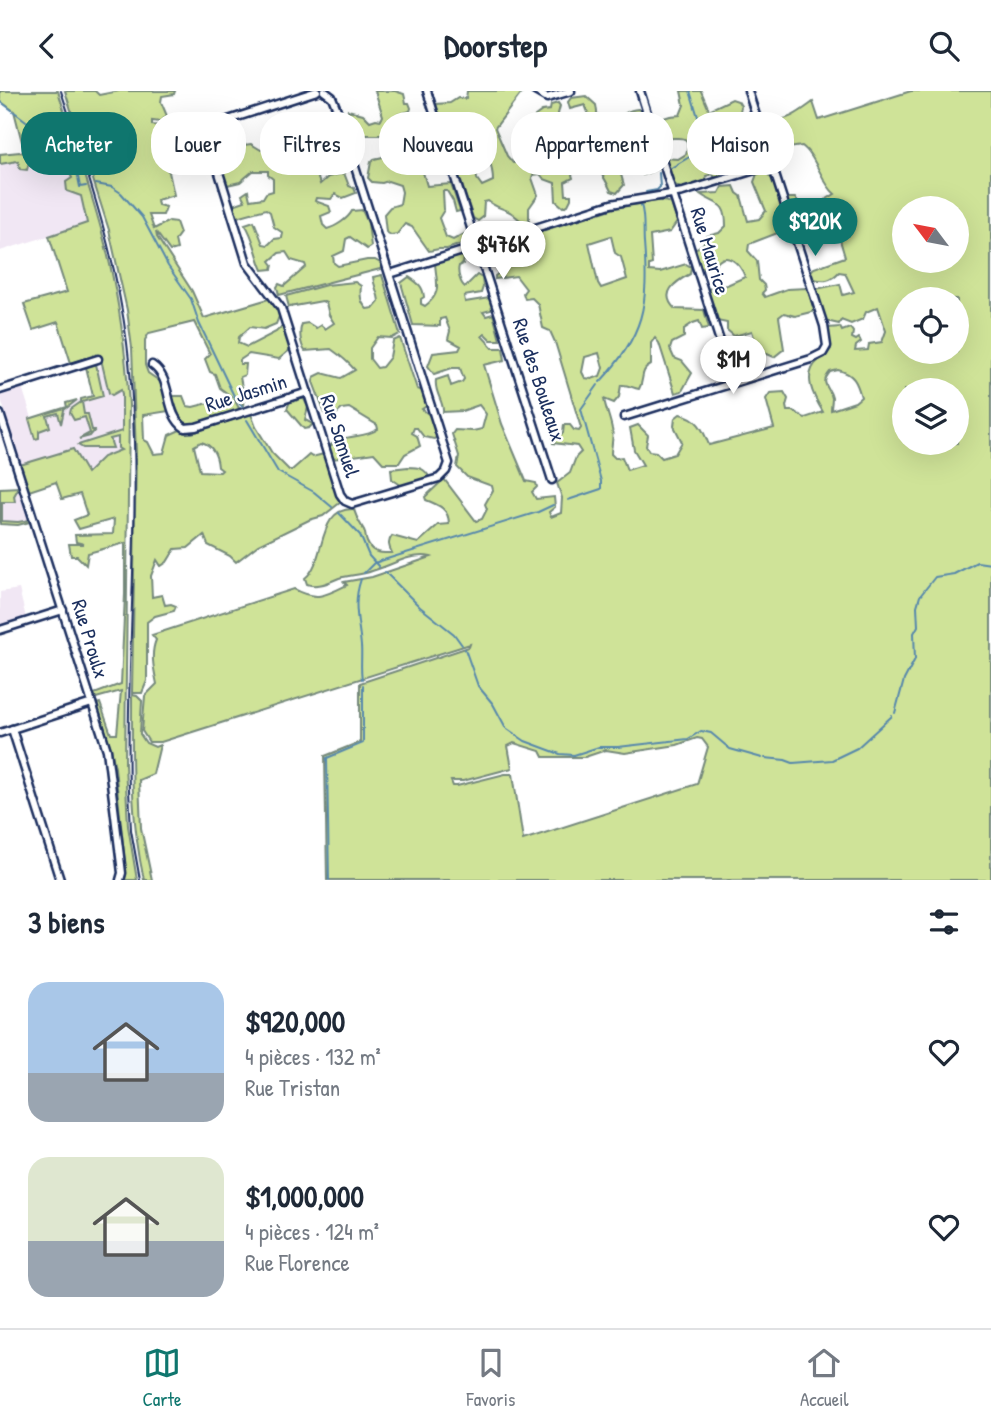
<!DOCTYPE html>
<html lang="fr">
<head>
<meta charset="utf-8">
<style>
  :root { --surface:#fff; --page:#f6f6f7; --text:#1f2937; --muted:#747a83; --line:#e0e1e3; --accent:#0f766e }
  body { margin:0; font-family:"Patrick Hand",sans-serif; background:var(--page); color:var(--text); height:100vh; display:flex; flex-direction:column; font-size:26px; white-space:nowrap }
  * { box-sizing:border-box; margin:0 }
  p { font-size:23px; color:var(--muted) }
  .icon { flex:none; width:38px; height:38px; fill:none; stroke:currentColor; stroke-width:2; stroke-linecap:round; stroke-linejoin:round }
  .map { position:relative; height:789px; overflow:hidden }
  .drawer { display:flex; flex-direction:column; background:var(--surface); flex:1 }
  .drawer>* { flex:none }
  .top-card { position:absolute; left:21px; top:21px; width:950px; height:63px; display:flex; gap:14px }
  .needle { width:46px; rotate:302deg }
  .tools { position:absolute; left:892px; top:105px; display:grid; gap:14px }
  .tools a { display:grid; place-items:center; width:77px; height:77px; border-radius:50%; background:var(--surface); box-shadow:0 7px 28px #0002; font-size:35px }
  .price { position:absolute; translate:-50% -60px; padding:0 16px; border-radius:24px; background:#fff; color:#222; font-size:23px; line-height:46px; filter:drop-shadow(0 2px 4px #0008) }
  .price::after { content:''; position:absolute; left:50%; top:42px; width:21px; height:16px; margin-left:-10px; background:inherit; clip-path:polygon(0 0,100% 0,50% 100%) }
  .price.current { background:var(--accent); color:#fff }
  ul { padding:0; list-style:none }
  li { display:flex; align-items:center; gap:21px; height:175px; padding:0 28px }
  li span { display:grid; place-items:center; flex:none; width:196px; height:140px; border-radius:21px; color:#555 }
  li>.icon { margin-inline-start:auto }
  span .icon { width:84px; height:84px; fill:#fffc; stroke-width:1 }
  li b { font-size:30px }
  h2 { display:flex; justify-content:space-between; align-items:center; height:84px; padding:0 28px; font-size:30px }
  .chip { padding:0 24px; border-radius:28px; background:var(--surface); box-shadow:0 7px 28px #0002; font-size:24px; line-height:63px }
  .chip.current { background:var(--accent); color:#fff }
  header { display:flex; justify-content:space-between; align-items:center; height:91px; padding:0 28px; background:var(--surface); font-size:32px; font-weight:700 }
  .tab-bar { display:flex; justify-content:space-around; align-items:center; height:98px; border-top:2px solid var(--line); background:var(--surface); font-size:19px; color:var(--muted) }
  .tab-bar a { display:grid; justify-items:center; gap:4px }
  .tab-bar .current { color:var(--accent) }
  .map>svg:first-child { display:block }
  .built { fill:#f1e7f4 }
  .green { fill:#cfe398; stroke:#75897b; stroke-width:2; fill-rule:evenodd }
  .lines { fill:none; stroke-linecap:round; stroke-linejoin:round }
  .stream { stroke:#5788ac; stroke-width:2 }
  .street-casing { stroke:#1b2f5e; stroke-width:11 }
  .street { stroke:#fff; stroke-width:6 }
  .rail { stroke:#1b2f5e; stroke-width:2 }
  .labels { text-anchor:middle; stroke-width:5; stroke-linejoin:round; paint-order:stroke }
  .street-label { font-size:21px; fill:#1b2f5e; stroke:#fff }
</style>
</head>
<body>
<header><svg class="icon" aria-label="back" viewBox="0 0 24 24"><path d="M15 5l-7 7 7 7"/></svg>Doorstep<svg class="icon" aria-label="search" viewBox="0 0 24 24"><circle cx="10" cy="10" r="6"/><path d="M15 15l6 6"/></svg></header>
<div class="map">
<svg width="991" height="789" viewBox="0 0 991 789">
  <rect width="100%" height="100%" fill="#fff"/>
  <filter id="ink" filterUnits="userSpaceOnUse"><feTurbulence type="fractalNoise" baseFrequency=".0143" numOctaves="2"/><feDisplacementMap in="SourceGraphic" scale="14" xChannelSelector="R" yChannelSelector="G"/><feConvolveMatrix kernelMatrix="1 2 1 2 8 2 1 2 1" color-interpolation-filters="sRGB"/></filter>
  <g filter="url(#ink)">
    <!-- built -->
    <g class="built">
      <polygon points="59,61 84,110 87,133 0,160 0,73 14,70 25,70"/>
      <polygon points="122,269 125,373 87,382 72,358 20,374 0,304 22,296 32,327 67,316 66,312 93,305 87,279"/>
      <polygon points="19,395 30,431 18,434 0,433 0,397"/>
      <polygon points="19,498 26,527 0,536 0,501"/>
    </g>
    <!-- green -->
    <g class="green">
      <path d="M0,0H58C75,55 95,109 108,165C120,214 126,264 129,314L125,673L128,735L137,789H125L126,782L115,677L111,658L97,613L100,612L111,643H117L121,600L96,607L94,603L121,593L125,503V452L88,462L86,474L77,465H71L69,453H84L76,451L75,444L113,443L114,428L79,438L74,429L87,424L80,403L62,408L56,391L29,400L20,374L73,358L87,382L103,366L121,359L118,357V346L110,348L113,357H83L78,354L122,340V303L121,299L112,304L109,302L100,264L71,272L58,231L33,239L24,213L67,201L49,145L87,132L81,105L67,100L66,91L72,87L53,42L22,51L14,20L0,10Z"/>
      <path d="M65,0H95L99,4L119,0H175L174,3L162,5L161,11L167,25L160,31L152,30V34L161,35L171,41L204,43V46L192,48L196,61L193,68H181L165,76L169,81L174,104L157,109L158,114L166,116L163,124H149L154,138L169,130L176,131L180,142L175,149L177,158L170,160L156,141L157,146L192,200L204,227L272,207L280,223L276,233L264,238L250,236L239,246L238,252L247,256L276,241L283,234L291,258L279,268L249,263L240,269V273H246L245,284L240,286L242,296L246,301L243,314L234,308L240,319L191,334L181,329L172,305H183L187,315L193,316L232,306L220,297L215,283L210,281L205,268L210,263L194,231L149,242L145,249V274L148,282L161,291L169,320L143,324L144,349L148,351L154,363L164,362L169,344L180,339L184,342H192L251,323L256,336L272,362L289,379H292L309,364L312,366L324,363L341,411L323,425L309,429L258,454L236,471L230,465L208,454L204,444L188,457L175,458L167,471L161,475L157,469L151,485L152,506L162,504L165,514L171,513L176,515L174,520L155,525L147,531V590L142,602H132L136,362L132,257L127,219L109,139ZM201,351C213,354 217,364 218,376L222,379L220,381L200,380L194,355Z"/>
      <polygon points="375,0 395,0 404,3 406,12 409,12 411,17 410,20 396,24 393,30 396,37 391,44 357,44 350,34 348,19 363,23 370,30 376,28 381,29 383,25"/>
      <path d="M467,0H523L495,37L507,65L513,72L539,70L546,65L545,55L533,49L535,25L542,20L550,19L551,14L558,12L560,15L558,23L562,33L581,29L589,24L585,14L570,18L568,11L571,7L586,5L596,14L598,28L604,41C618,35 620,19 638,18L644,22L661,76L643,84L634,63L627,61L615,63L624,94L617,102L611,100C604,85 597,73 580,68L570,77L573,87L565,91L566,104H571V108L568,114L563,116L556,110L555,92L544,88L540,83L533,84L532,87L538,104L529,117V129L524,132C519,129 515,124 510,121C502,117 495,116 488,110L484,111L483,126L478,130L473,127L456,76L475,71L477,88L482,95L493,90C493,76 485,47 471,44L467,26L459,29V34L468,49L464,52L449,55L436,13L450,12L458,7L466,8Z"/>
      <path d="M681,0H701L709,19L732,8L738,10L741,15L739,28L732,30L744,42L735,46L716,27L711,28L718,65L722,79L720,85L715,88L713,83L706,85L707,90L682,98L674,93L664,67L678,68L686,63C693,40 676,49 664,47L655,40L652,31L670,25L680,24L684,14Z"/>
      <path d="M911,0H991V789H327L325,665L360,651V592L469,556L470,553L161,651H149L142,640L145,605L157,593C154,579 150,563 156,549L152,544L294,498C316,510 325,505 347,494L344,491L372,486L431,466C412,461 390,475 372,480C362,484 350,484 339,487C329,491 318,497 307,493L305,487C327,470 316,416 354,418C356,427 360,432 364,439C366,443 365,447 367,451C372,463 381,462 392,462C389,456 387,451 392,445L418,452L438,434L449,433C449,418 439,414 426,409L425,406L444,388L476,430L482,428L487,418L485,413L493,399L492,395L467,386L457,376L459,365L452,343L455,339L473,340L482,338L486,323L479,314L462,320L443,321C444,310 434,302 436,289L448,285L451,295L462,291L464,288L460,277H452L434,283L428,275L433,262L459,259L461,255L448,248L450,240L445,227L440,228V235L413,234L401,192L409,186C418,192 423,195 424,206L421,208V213L425,215C443,202 436,191 435,172L461,165L464,167L463,173L459,175C457,181 460,192 465,196L477,184L482,187L483,196L481,202L464,205L465,211L489,207L493,214L491,219L483,221L486,225L493,223L500,249H491L485,243L482,245L493,257H503L505,269L484,274L502,333L526,390L536,392L537,396L532,401L536,408L554,406L555,416L549,421L551,426L561,422L562,407L557,392L570,382L576,366L581,361L577,355L553,352V347L563,342L564,334H570L574,339L579,340L581,337L555,251L550,240L543,237L538,213L532,207L525,208L523,202L526,198L516,185L495,188V185C505,176 524,172 512,155C503,157 501,164 499,172L487,175L485,162L488,157L624,114C641,116 655,106 671,112L677,131L670,141L650,145L652,173L649,174V180L660,181L686,173L691,176L690,183C675,191 659,202 675,218L704,219L709,237L702,238L699,230L693,232L684,238V246L672,252L670,258L674,267L682,270L692,282L682,300L675,302L659,252L655,247L651,252V274C639,280 645,288 639,298C632,297 628,293 621,294L619,306L614,312L604,308C606,319 610,327 612,338C614,345 611,355 611,363L615,367L622,366L627,379L643,374L634,359L630,337L638,334L648,344L646,355L649,360L656,361L662,367L675,363L682,351L674,335L675,327L680,323C697,326 703,338 709,354L774,337L766,308L770,302L784,301L788,308L786,315L787,320H793L805,327L823,321C814,306 801,284 819,269C824,265 827,264 831,258L828,237L840,236L842,240L850,237L853,241L852,247L856,249L859,247L861,251L856,255L855,260L868,259L869,253L882,251L886,240L878,216L866,221L863,228L851,233L841,229L839,233L826,230L816,198L840,193L843,204L854,201L845,182L839,181C830,191 824,190 813,188L810,181L814,177L845,166L840,149H833C825,139 824,122 825,109L835,103C822,93 816,65 802,55L775,59L766,32L769,30C788,30 798,22 813,11L819,29ZM905,117H957V170H905ZM611,145L615,162L621,166L627,188L601,197L598,192L589,152ZM905,208H957V261H905ZM599,262L603,277L600,285L592,288L585,287L582,281L585,266ZM838,279C854,283 857,291 861,306L855,311L831,319C831,315 832,311 832,307C830,295 819,294 830,281ZM905,299H957V352H905ZM697,647L702,648L708,656L697,693L523,749L513,683H505L457,695H453L451,690H463L512,677L508,655L514,652L540,660L543,666H585L606,659L625,662L677,654Z"/>
      <path d="M406,26L411,42L418,45L414,50L427,95L451,93L460,120L456,121L453,110L447,100H443L444,119L439,127L446,146L453,149L466,142L467,151L447,158H439L429,160L412,136L405,133L397,143L391,144L386,141L384,123L390,116L400,113L402,101L400,94L388,90L382,92L372,91L368,87L371,71L374,68L387,65L395,72C416,60 408,49 401,28Z"/>
      <path d="M335,35L346,65L344,73L340,74L335,65L327,62L297,73L295,79L297,80L301,76H314L320,93L328,86L344,82L349,95L354,97L356,102L343,107L335,103L331,108L316,107L315,110L329,115L331,121L321,125L323,134L327,138C335,136 348,128 352,120L362,119L368,132L371,155L367,158L350,146L346,148L344,160L333,165L334,172L338,175L367,169H375L382,173L384,177L279,204L277,196L279,193L284,195L306,176L305,173L291,169L286,161L279,162L270,170L273,174L272,178L263,179C256,164 254,146 245,133L254,130L263,153L268,154L274,148L282,147L283,142L274,136L270,121L266,118L237,126L233,114L245,110L242,104L248,100L250,109L263,107L266,102L273,100V88L268,84V80H253L240,91L227,94L223,82L231,75L244,54L251,53L261,59L273,57L277,46L280,45L288,49L302,45L310,52L322,47L329,37Z"/>
      <polygon points="20,61 26,62 30,66 27,79 20,78 18,70 0,73 0,63"/>
      <path d="M765,80L773,89L788,138L749,153L748,160L757,170L759,189L764,194L765,199L762,202L765,206L787,198L807,197L815,220L795,225L784,222L779,226L784,258L774,266L758,259L752,240L734,245L727,239V232L717,230L707,198L727,194L745,186C740,172 725,157 714,176L700,177L695,158L703,153L707,145L719,142L726,135C726,109 716,115 700,103L719,102L722,96L734,95L737,102L741,105L748,130L759,128L766,120L754,91L757,83Z"/>
      <path d="M786,107H795C801,115 810,118 816,126L813,132L805,134L794,132Z"/>
      <path d="M382,184L400,243L392,247L378,246L370,257V268L377,277L382,276L390,266L393,250L400,247L417,298L424,300L428,314L422,318L432,326L438,345L434,348L424,346L417,337H414L412,342L417,345L420,355L405,363L399,372H383L374,362L333,368L329,356C343,341 363,349 378,338L377,334L349,317L342,318L333,326L326,325L313,291L314,286L322,282L341,287L355,279C347,270 341,265 331,258L305,260C300,253 299,240 302,233L308,232L316,237L321,234L325,238L334,232L329,224L326,212L322,210L289,216L286,205L326,194L355,191L361,195C360,204 360,211 367,218L373,217L379,210C378,201 374,196 373,186Z"/>
      <polygon points="96,273 103,305 82,311 84,323 88,323 92,339 95,339 90,345 79,348 90,342 85,326 74,329 70,322 71,318 81,311 81,308 93,305 86,276"/>
      <polygon points="300,308 304,308 308,316 305,329 313,333 309,337 304,338 287,318 290,310"/>
      <polygon points="77,309 64,319 61,333 58,322 47,325 50,336 39,340 39,347 35,348 29,328 67,316 66,312"/>
      <path d="M408,376C418,376 425,377 429,386L402,395L392,388L391,378Z"/>
      <polygon points="19,396 14,405 15,411 2,411 2,430 18,431 30,429 30,431 18,434 0,433 0,397"/>
      <path d="M132,604L137,605L142,610L140,643L146,652L155,656L160,654L153,683L139,689L141,737L152,789H144C130,728 132,667 132,604Z"/>
    </g>
    <g class="lines">
      <!-- stream -->
      <g class="stream">
        <polyline points="0,10 30,33 58,47 77,81 80,96 86,95"/>
        <polyline points="671,77 701,59 706,52 690,0"/>
        <polyline points="96,93 112,96 121,102 142,126 168,175 191,208 199,232 234,305 242,315"/>
        <polyline points="646,101 657,99 660,96 659,82"/>
        <path d="M600,291C644,244 649,214 644,152C643,140 645,125 641,114"/>
        <polyline points="247,329 278,381 314,401 332,416"/>
        <polyline points="568,409 601,398 601,390 581,318 598,294"/>
        <polyline points="339,422 360,444 369,465 379,476"/>
        <polyline points="385,481 420,516 454,543 462,554"/>
        <polyline points="364,482 374,472 538,421 553,414"/>
        <path d="M361,488C352,514 359,530 361,555C362,566 360,576 362,588"/>
        <polyline points="465,558 478,595 493,613 506,637 525,650 560,663 574,664 599,656 618,656 688,648 701,640 711,642 730,658 762,667"/>
        <polyline points="895,622 904,589 915,568 914,542 918,535 917,515 920,505 935,486 954,483 977,471 991,473"/>
        <polyline points="765,667 785,669 793,672 832,669 857,657 892,625"/>
        <polyline points="329,789 327,667 363,652 363,594"/>
      </g>
      <defs>
        <g id="street">
          <polyline points="317,0 219,32 212,38 208,46 247,172 281,217 340,403 345,410 352,413 439,387 446,380 449,372 336,16 332,6 324,0"/>
          <polyline points="427,0 552,389"/>
          <polyline points="535,0 547,7 571,0"/>
          <polyline points="640,0 733,291"/>
          <polyline points="390,183 611,113 683,101 771,74"/>
          <path d="M152,274C174,289 163,322 185,337L196,336L308,301"/>
          <polyline points="0,299 98,268"/>
          <polyline points="0,323 107,659 122,782 120,789"/>
          <polyline points="624,326 811,268 823,262 827,255 824,235 748,0"/>
          <polyline points="0,539 63,519"/>
          <polyline points="12,638 60,789"/>
          <polyline points="0,642 92,612"/>
        </g>
      </defs>
      <!-- street casing -->
      <use href="#street" class="street-casing"/>
      <!-- street -->
      <use href="#street" class="street"/>
      <!-- rail -->
      <path class="rail" d="M61,0C88,83 116,165 127,252C145,400 125,551 129,699L131,739L140,789"/>
    </g>
  </g>
  <g class="labels">
    <!-- street labels -->
    <g class="street-label">
      <text transform="translate(710 160) rotate(73)" y="7">Rue Maurice</text>
      <text transform="translate(539 289) rotate(72)" y="7">Rue des Bouleaux</text>
      <text transform="translate(246 302) rotate(-17)" y="7">Rue Jasmin</text>
      <text transform="translate(340 345) rotate(72)" y="7">Rue Samuel</text>
      <text transform="translate(90 548) rotate(73)" y="7">Rue Proulx</text>
    </g>
  </g>
</svg>
<div class="tools">
<a><svg class="needle" viewBox="-14 -14 28 28"><path d="M0-13l5 13h-10z" fill="#e53935"/><path d="M0 13l5-13h-10z" fill="#747a83"/></svg></a>
<a><svg class="icon" aria-label="locate" viewBox="0 0 24 24"><circle cx="12" cy="12" r="6"/><path d="M12 2v4M12 18v4M2 12h4M18 12h4"/></svg></a>
<a><svg class="icon" aria-label="layers" viewBox="0 0 24 24"><path d="M12 4l9 5-9 5-9-5zM3 14l9 5 9-5"/></svg></a>
</div>
<b class="price current" style="left:815px;top:167px">$920K</b>
<b class="price" style="left:503px;top:190px">$476K</b>
<b class="price" style="left:733px;top:305px">$1M</b>
<div class="top-card">
<a class="chip current">Acheter</a>
<a class="chip">Louer</a>
<a class="chip">Filtres</a>
<a class="chip">Nouveau</a>
<a class="chip">Appartement</a>
<a class="chip">Maison</a>
</div>
</div>
<section class="drawer">
<h2>3 biens<svg class="icon" aria-label="filters" viewBox="0 0 24 24"><path d="M4 7h16M4 17h16"/><circle cx="9" cy="7" r="2"/><circle cx="15" cy="17" r="2"/></svg></h2>
<ul>
<li><span style="background:linear-gradient(#a9c7e8 65%,#9aa5b1 0)"><svg class="icon" aria-label="home" viewBox="0 0 24 24"><path d="M3 11l9-7 9 7M6 9v11h12V9"/></svg></span><div><b>$920,000</b><p>4 pièces · 132 m²</p><p>Rue Tristan</p></div><svg class="icon" aria-label="heart" viewBox="0 0 24 24"><path d="M12 20l-8-8c-3-5 5-10 8-4 3-6 11-1 8 4z"/></svg></li>
<li><span style="background:linear-gradient(#dfe7d0 60%,#9aa5b1 0)"><svg class="icon" aria-label="home" viewBox="0 0 24 24"><path d="M3 11l9-7 9 7M6 9v11h12V9"/></svg></span><div><b>$1,000,000</b><p>4 pièces · 124 m²</p><p>Rue Florence</p></div><svg class="icon" aria-label="heart" viewBox="0 0 24 24"><path d="M12 20l-8-8c-3-5 5-10 8-4 3-6 11-1 8 4z"/></svg></li>
</ul>
</section>
<nav class="tab-bar">
<a class="current"><svg class="icon" aria-label="map" viewBox="0 0 24 24"><path d="M3 6l6-2 6 2 6-2v14l-6 2-6-2-6 2zM9 4v14M15 6v14"/></svg>Carte</a>
<a><svg class="icon" aria-label="saved" viewBox="0 0 24 24"><path d="M7 4h10v16l-5-4-5 4z"/></svg>Favoris</a>
<a><svg class="icon" aria-label="home" viewBox="0 0 24 24"><path d="M3 11l9-7 9 7M6 9v11h12V9"/></svg>Accueil</a>
</nav>
</body>
</html>
